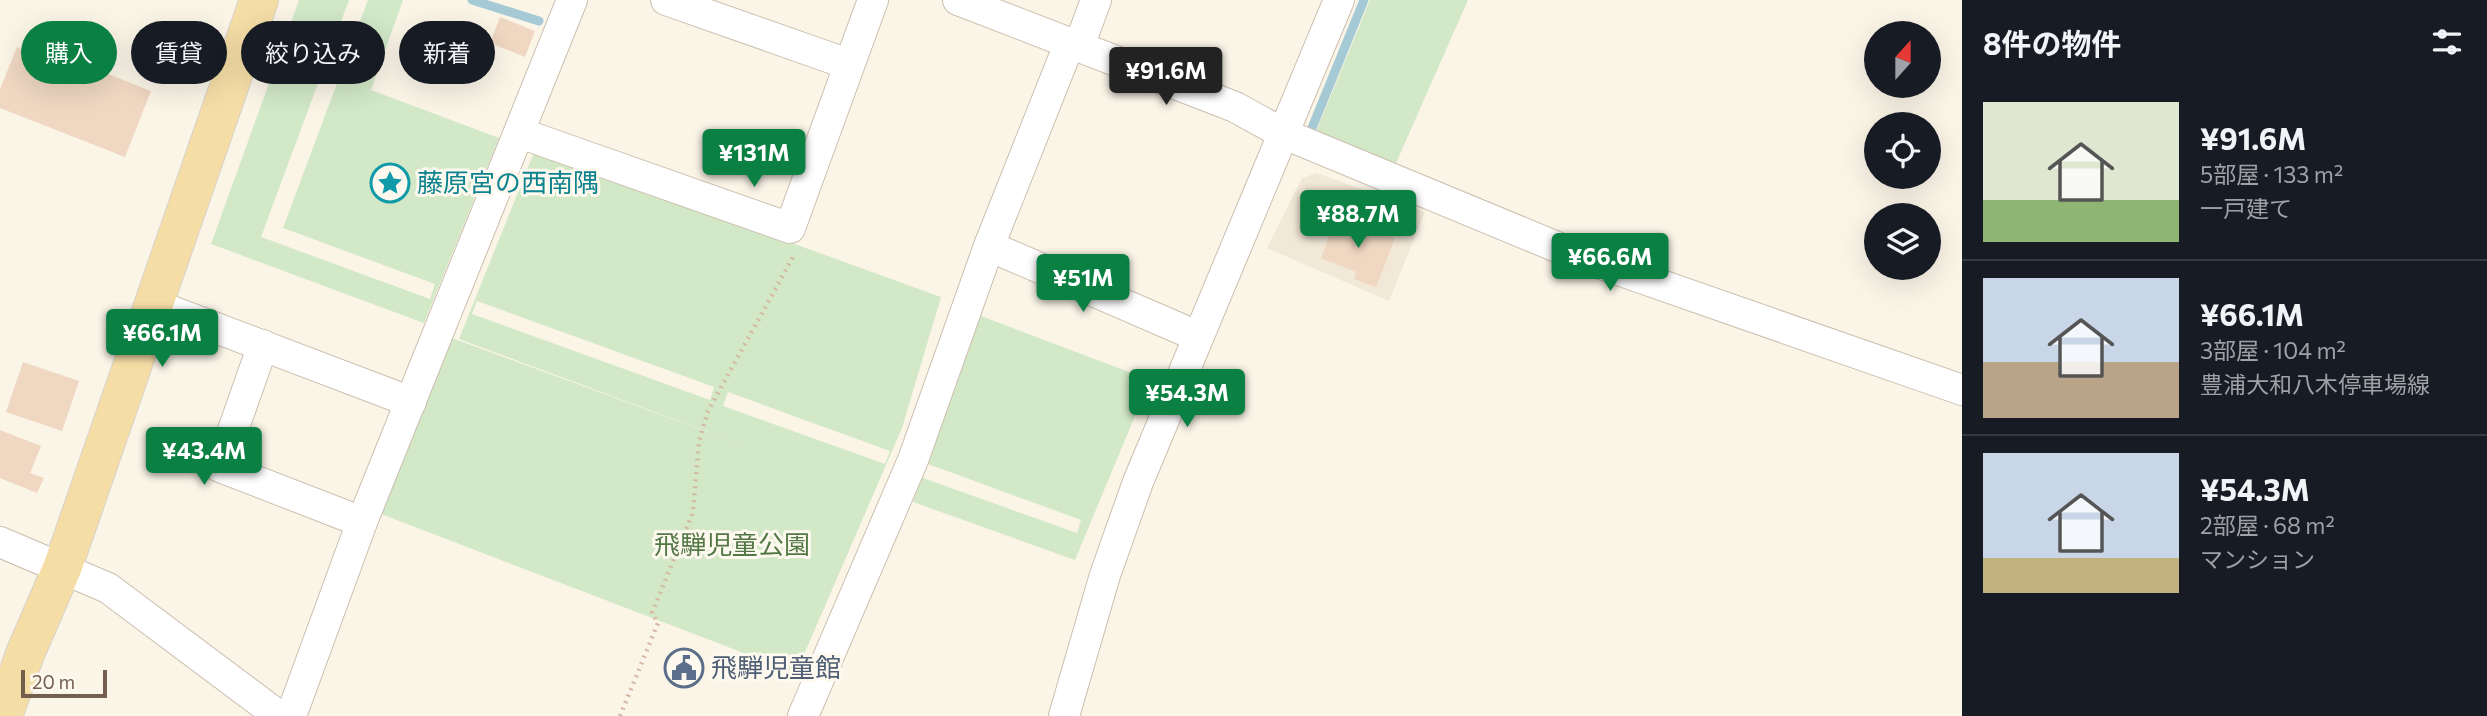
<!DOCTYPE html>
<html lang="ja">
<head>
<meta charset="utf-8">
<style>
  :root { --surface:#171b24; --page:#242831; --text:#f1f3f6; --muted:#9ea1a6; --line:#363941; --accent:#0b8043 }
  body { margin:0; font-family:Commissioner,"Noto Sans JP",sans-serif; background:var(--page); color:var(--text); height:100vh; display:flex; flex-direction:column; font-size:26px; white-space:nowrap }
  * { box-sizing:border-box; margin:0 }
  p { font-size:23px; color:var(--muted) }
  .icon { flex:none; width:38px; height:38px; fill:none; stroke:currentColor; stroke-width:2; stroke-linecap:round; stroke-linejoin:round }
  .map { position:relative; flex:1; overflow:hidden }
  .side { display:flex; flex-direction:column; background:var(--surface); width:525px }
  .side>* { flex:none }
  .banner { position:absolute; left:21px; top:21px; width:665px; height:63px; display:flex; gap:14px }
  .needle { width:46px; rotate:21deg }
  .buttons { position:absolute; left:1864px; top:21px; display:grid; gap:14px }
  .buttons a { display:grid; place-items:center; width:77px; height:77px; border-radius:50%; background:var(--surface); box-shadow:0 7px 28px #0002; font-size:35px }
  .scale { position:absolute; left:21px; bottom:18px; width:86px; box-sizing:border-box; padding-left:7px; border:4px solid #745e4e; border-top:0; font-size:19px; line-height:24px; white-space:nowrap; color:#745e4e; -webkit-text-stroke:5px #fef9ef; paint-order:stroke }
  .price { position:absolute; translate:-50% -60px; padding:0 16px; border-radius:7px; background:var(--accent); color:#fff; font-size:23px; line-height:46px; filter:drop-shadow(0 2px 4px #0008) }
  .price::after { content:''; position:absolute; left:50%; top:42px; width:21px; height:16px; margin-left:-10px; background:inherit; clip-path:polygon(0 0,100% 0,50% 100%) }
  .price.on { background:#222; color:#fff }
  ul { padding:0; list-style:none }
  li { display:flex; align-items:center; gap:21px; height:175px; padding:0 21px }
  li+li { border-top:2px solid var(--line) }
  li span { display:grid; place-items:center; flex:none; width:196px; height:140px; border-radius:0px; color:#555 }
  li>.icon { margin-inline-start:auto }
  span .icon { width:84px; height:84px; fill:#fffc; stroke-width:1 }
  li b { font-size:30px }
  h2 { display:flex; justify-content:space-between; align-items:center; height:84px; padding:0 21px; font-size:30px }
  .chip { padding:0 24px; border-radius:32px; background:var(--surface); box-shadow:0 7px 28px #0002; font-size:24px; line-height:63px }
  .chip.on { background:var(--accent); color:#fff }
  main { display:flex; flex:1; min-height:0 }
  .map>svg:first-child { display:block }
  .residential { fill:#f2e8d7 }
  .green { fill:#d2e8c7; fill-rule:evenodd }
  .lines { fill:none; stroke-linecap:round; stroke-linejoin:round }
  .stream { stroke:#a5cad5; stroke-width:9 }
  .building { fill:#efd7c2 }
  .minor-casing { stroke:#ccbeaf; stroke-width:32 }
  .major-casing { stroke:#d8d2cd; stroke-width:40 }
  .path { stroke:#d4baa5; stroke-width:4.5; stroke-dasharray:2 5; stroke-linecap:butt }
  .minor { stroke:#fff; stroke-width:30 }
  .major { stroke:#f5dda6; stroke-width:38 }
  .labels { text-anchor:middle; stroke-width:6; stroke-linejoin:round; paint-order:stroke }
  .culture-label { font-size:26px; fill:#0d838f; stroke:#fef9ef; text-anchor:start }
  .park-label { font-size:26px; fill:#527846; stroke:#fef9ef }
  .service-label { font-size:26px; fill:#4e5e75; stroke:#fef9ef; text-anchor:start }
</style>
</head>
<body>
<main>
<div class="map">
<svg width="1962" height="716" viewBox="0 0 1962 716">
  <rect width="100%" height="100%" fill="#fbf5e8"/>
  <!-- residential -->
  <polygon class="residential" points="1317,173 1425,212 1389,301 1267,248 1302,178"/>
  <!-- green -->
  <g class="green">
    <polygon points="299,0 349,0 261,237 430,299 435,284 283,228 368,0 403,0 371,90 499,138 424,323 211,244"/>
    <polygon points="1370,0 1468,0 1393,170 1313,139"/>
    <path d="M535,150L941,297L902,428L796,673L381,514L452,338L816,472L459,339ZM477,301L714,387L710,400L472,314ZM728,392L890,451L885,464L723,406Z"/>
    <path d="M976,314L1150,380L1075,560L913,502ZM928,464L1081,520L1077,533L923,478Z"/>
  </g>
  <g class="lines">
    <!-- stream -->
    <g class="stream">
      <polyline points="472,0 539,21"/>
      <polyline points="1312,128 1364,0"/>
    </g>
  </g>
  <!-- building -->
  <g class="building">
    <polygon points="500,17 535,31 525,57 490,43"/>
    <polygon points="17,47 37,55 40,47 151,91 125,157 0,108 0,89"/>
    <polygon points="1337,216 1395,238 1376,287 1354,279 1356,272 1321,258"/>
    <polygon points="23,362 79,381 62,431 6,412"/>
    <polygon points="0,430 41,446 30,473 44,478 37,493 0,478"/>
  </g>
  <g class="lines">
    <defs>
      <g id="minor">
        <polyline points="666,0 848,64"/>
        <polyline points="958,0 1235,107 1282,133 1581,257 1962,390"/>
        <polyline points="1079,46 1096,0"/>
        <polyline points="520,133 790,228 873,0"/>
        <polyline points="989,246 1197,336"/>
        <polyline points="153,304 411,402"/>
        <polyline points="263,345 220,467 362,522"/>
        <polyline points="0,542 108,588 279,716"/>
        <polyline points="291,716 362,522 572,0"/>
        <polyline points="803,716 913,460 989,246 1070,42"/>
        <polyline points="1064,716 1105,575 1138,482 1339,0"/>
      </g>
      <polyline id="major" points="3,716 25,654 63,566 259,0"/>
    </defs>
    <!-- minor casing -->
    <use href="#minor" class="minor-casing"/>
    <!-- major casing -->
    <use href="#major" class="major-casing"/>
    <!-- path -->
    <polyline class="path" points="620,716 658,623 652,613 693,512 699,441 708,411 793,257"/>
    <!-- minor -->
    <use href="#minor" class="minor"/>
    <!-- major -->
    <use href="#major" class="major"/>
  </g>
  <!-- icons -->
  <defs>
    <symbol id="sight-ring" viewBox="-11 -11 22 22"><circle r="9.5" fill="#fef9ef" stroke="#0f9aa8" stroke-width="1.5"/><path d="M0-6L1.8-2.2L6-1.7L2.9 1.2L3.7 5.4L0 3.3L-3.7 5.4L-2.9 1.2L-6-1.7L-1.8-2.2Z" fill="#0f9aa8"/></symbol>
    <symbol id="civic-ring" viewBox="-11 -11 22 22"><circle r="9.5" fill="#fef9ef" stroke="#5c6f8a" stroke-width="1.5"/><path d="M-.6-6.5H3V-4.5H.6V-3L4-1V1h2V6H-6V1h2V-1L-.6-3ZM-1.2 2.5V6h2.4V2.5Z" fill="#5c6f8a"/></symbol>
  </defs>
  <g fill-rule="evenodd">
    <use href="#sight-ring" x="368" y="161" width="44" height="44"/>
    <use href="#civic-ring" x="662" y="646" width="44" height="44"/>
  </g>
  <g class="labels">
    <!-- culture labels -->
    <g class="culture-label">
      <text x="417" y="192">藤原宮の西南隅</text>
    </g>
    <!-- park labels -->
    <g class="park-label">
      <text x="732" y="554">飛騨児童公園</text>
    </g>
    <!-- service labels -->
    <g class="service-label">
      <text x="711" y="677">飛騨児童館</text>
    </g>
  </g>
</svg>
<div class="buttons">
<a><svg class="needle" viewBox="-14 -14 28 28"><path d="M0-13l5 13h-10z" fill="#e53935"/><path d="M0 13l5-13h-10z" fill="#9ea1a6"/></svg></a>
<a><svg class="icon" aria-label="locate" viewBox="0 0 24 24"><circle cx="12" cy="12" r="6"/><path d="M12 2v4M12 18v4M2 12h4M18 12h4"/></svg></a>
<a><svg class="icon" aria-label="layers" viewBox="0 0 24 24"><path d="M12 4l9 5-9 5-9-5zM3 14l9 5 9-5"/></svg></a>
</div>
<div class="scale">20 m</div>
<b class="price on" style="left:1166px;top:107px">¥91.6M</b>
<b class="price" style="left:754px;top:189px">¥131M</b>
<b class="price" style="left:1358px;top:250px">¥88.7M</b>
<b class="price" style="left:1610px;top:293px">¥66.6M</b>
<b class="price" style="left:1083px;top:314px">¥51M</b>
<b class="price" style="left:162px;top:369px">¥66.1M</b>
<b class="price" style="left:1187px;top:429px">¥54.3M</b>
<b class="price" style="left:204px;top:487px">¥43.4M</b>
<div class="banner">
<a class="chip on">購入</a>
<a class="chip">賃貸</a>
<a class="chip">絞り込み</a>
<a class="chip">新着</a>
</div>
</div>
<section class="side">
<h2>8件の物件<svg class="icon" aria-label="filters" viewBox="0 0 24 24"><path d="M4 7h16M4 17h16"/><circle cx="9" cy="7" r="2"/><circle cx="15" cy="17" r="2"/></svg></h2>
<ul>
<li><span style="background:linear-gradient(#dfe7d0 70%,#8fb573 0)"><svg class="icon" aria-label="home" viewBox="0 0 24 24"><path d="M3 11l9-7 9 7M6 9v11h12V9"/></svg></span><div><b>¥91.6M</b><p>5部屋 · 133 m²</p><p>一戸建て</p></div></li>
<li><span style="background:linear-gradient(#c9d6e8 60%,#b9a48a 0)"><svg class="icon" aria-label="home" viewBox="0 0 24 24"><path d="M3 11l9-7 9 7M6 9v11h12V9"/></svg></span><div><b>¥66.1M</b><p>3部屋 · 104 m²</p><p>豊浦大和八木停車場線</p></div></li>
<li><span style="background:linear-gradient(#c9d6e8 75%,#c2b280 0)"><svg class="icon" aria-label="home" viewBox="0 0 24 24"><path d="M3 11l9-7 9 7M6 9v11h12V9"/></svg></span><div><b>¥54.3M</b><p>2部屋 · 68 m²</p><p>マンション</p></div></li>
</ul>
</section>
</main>
</body>
</html>
